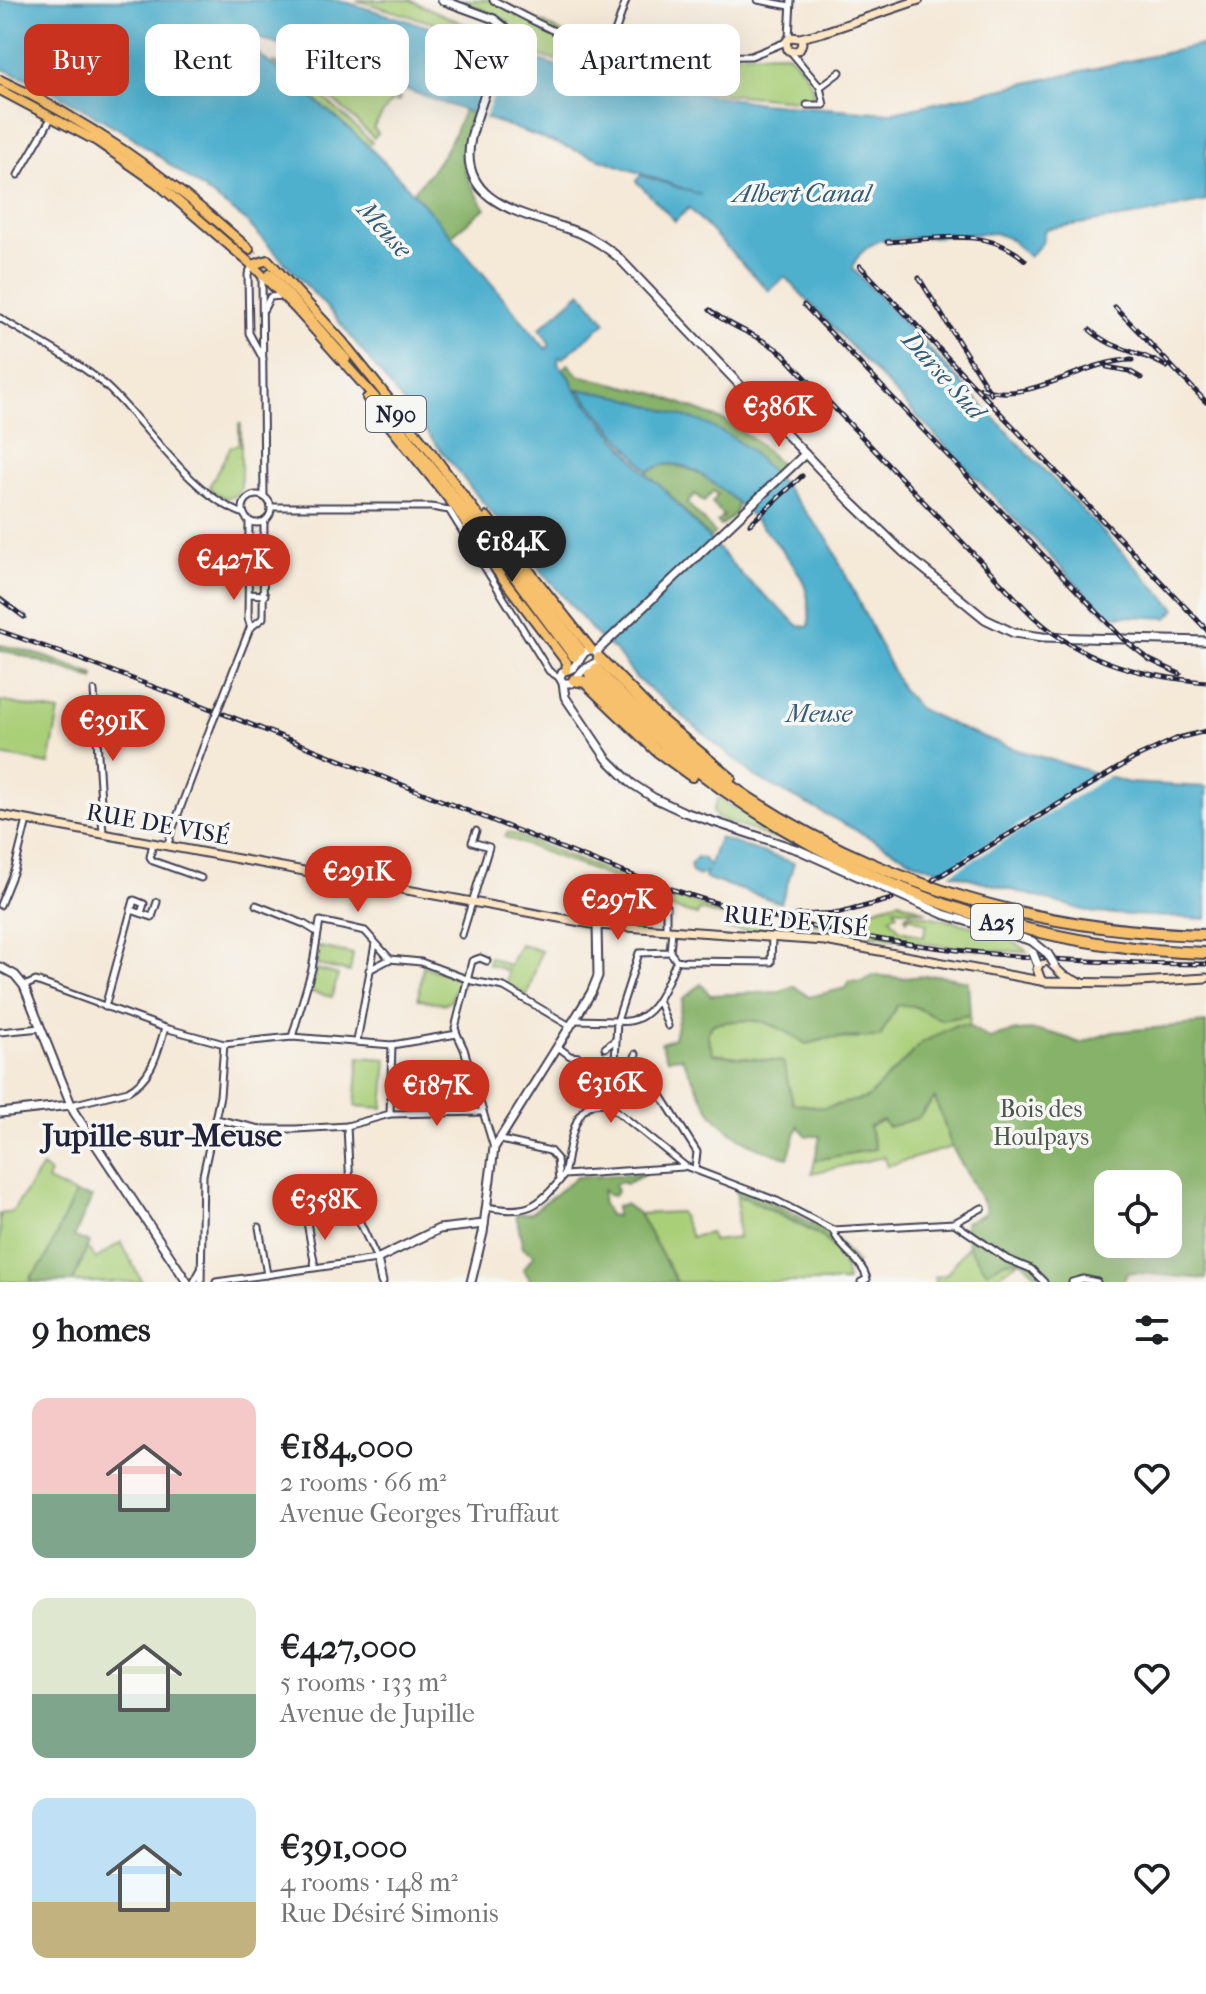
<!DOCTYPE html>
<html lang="en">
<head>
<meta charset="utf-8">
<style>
  :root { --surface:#fff; --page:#f2f2f2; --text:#202124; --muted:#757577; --accent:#c8321e }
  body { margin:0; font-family:"IM FELL French Canon",serif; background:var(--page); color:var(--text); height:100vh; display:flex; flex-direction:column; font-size:30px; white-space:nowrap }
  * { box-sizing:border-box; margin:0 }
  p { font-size:26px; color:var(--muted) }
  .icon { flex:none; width:44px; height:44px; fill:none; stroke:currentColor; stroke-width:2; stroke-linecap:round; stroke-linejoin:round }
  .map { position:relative; height:1282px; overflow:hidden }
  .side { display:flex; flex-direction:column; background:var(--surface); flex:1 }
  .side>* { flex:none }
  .hud { position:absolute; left:24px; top:24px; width:800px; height:72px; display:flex; gap:16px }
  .buttons { position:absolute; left:1094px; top:1170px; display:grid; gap:16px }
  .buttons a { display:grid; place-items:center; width:88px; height:88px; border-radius:16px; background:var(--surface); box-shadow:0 8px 32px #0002; font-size:40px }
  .price { position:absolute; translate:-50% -68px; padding:0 18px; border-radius:28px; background:var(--accent); color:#fff; font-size:26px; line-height:52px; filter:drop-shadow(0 2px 4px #0008) }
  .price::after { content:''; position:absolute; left:50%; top:48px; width:24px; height:18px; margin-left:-12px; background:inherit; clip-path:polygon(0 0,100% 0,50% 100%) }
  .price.current { background:#222; color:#fff }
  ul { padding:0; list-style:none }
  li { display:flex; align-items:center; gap:24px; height:200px; padding:0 32px }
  li span { display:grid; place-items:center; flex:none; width:224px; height:160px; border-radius:16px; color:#555 }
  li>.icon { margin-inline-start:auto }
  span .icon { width:96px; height:96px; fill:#fffc; stroke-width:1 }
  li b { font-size:34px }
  h2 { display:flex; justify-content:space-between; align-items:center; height:96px; padding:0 32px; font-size:34px }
  .chip { padding:0 28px; border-radius:16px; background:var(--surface); box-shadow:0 8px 32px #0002; font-size:28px; line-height:72px }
  .chip.current { background:var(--accent); color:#fff }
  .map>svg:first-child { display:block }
  .green { fill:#aacf79; stroke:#66785a; stroke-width:2 }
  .forest { fill:#87b269; stroke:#546a52; stroke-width:2; fill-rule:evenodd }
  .water { fill:#4fb0ce; stroke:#386984; stroke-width:2 }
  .pier { fill:#f5e9d8 }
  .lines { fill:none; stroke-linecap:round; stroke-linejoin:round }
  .primary-tunnel { stroke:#cbc1b9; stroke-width:8; stroke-dasharray:8 4; stroke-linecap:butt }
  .minor-casing { stroke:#424053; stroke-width:9 }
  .tertiary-casing { stroke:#424053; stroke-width:11 }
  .secondary-casing { stroke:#424053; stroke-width:11 }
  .primary-casing { stroke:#424053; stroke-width:12 }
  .motorway-casing { stroke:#424053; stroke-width:14 }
  .minor { stroke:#fff; stroke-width:5 }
  .tertiary { stroke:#fff; stroke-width:7 }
  .secondary { stroke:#fce6c4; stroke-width:7 }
  .primary { stroke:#f7c06c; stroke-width:8 }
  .motorway { stroke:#f7c06c; stroke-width:10 }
  .rail-casing { stroke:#22223b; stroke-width:5 }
  .rail { stroke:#f6f6f2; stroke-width:2; stroke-dasharray:6; stroke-linecap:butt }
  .minor-bridge-casing { stroke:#424053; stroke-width:9; stroke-linecap:butt }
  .tertiary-bridge-casing { stroke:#424053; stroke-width:11; stroke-linecap:butt }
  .minor-bridge { stroke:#fff; stroke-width:5 }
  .tertiary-bridge { stroke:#fff; stroke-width:7 }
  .labels { text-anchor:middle; stroke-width:7; stroke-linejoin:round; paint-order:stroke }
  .shield { fill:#f6f6f2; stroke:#626272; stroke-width:2 }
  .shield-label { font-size:22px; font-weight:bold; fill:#22223b }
  .street-label { font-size:24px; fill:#22223b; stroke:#f6f6f2 }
  .park-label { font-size:24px; fill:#4b564e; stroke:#f6f6f2 }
  .water-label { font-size:26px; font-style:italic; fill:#345b76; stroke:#f6f6f2 }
  .district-label { font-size:32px; font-weight:bold; fill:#22223b; stroke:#f6f6f2 }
</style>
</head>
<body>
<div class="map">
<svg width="1206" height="1282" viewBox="0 0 1206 1282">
  <rect width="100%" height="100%" fill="#f6f6f2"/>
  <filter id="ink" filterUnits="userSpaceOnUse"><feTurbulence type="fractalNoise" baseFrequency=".0125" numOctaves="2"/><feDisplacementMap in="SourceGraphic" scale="16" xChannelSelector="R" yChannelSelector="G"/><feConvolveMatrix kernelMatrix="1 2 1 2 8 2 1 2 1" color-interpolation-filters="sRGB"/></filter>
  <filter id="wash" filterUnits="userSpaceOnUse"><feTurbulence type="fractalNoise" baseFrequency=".006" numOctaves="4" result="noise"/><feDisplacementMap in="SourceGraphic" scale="32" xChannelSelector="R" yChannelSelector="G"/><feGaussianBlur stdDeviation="1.8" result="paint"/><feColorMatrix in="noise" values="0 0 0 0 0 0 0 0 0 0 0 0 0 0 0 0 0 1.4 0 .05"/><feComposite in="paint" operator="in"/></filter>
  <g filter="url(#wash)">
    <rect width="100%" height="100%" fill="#f5e9d8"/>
    <!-- green -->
    <g class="green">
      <polygon points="356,0 410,0 489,35 487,39"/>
      <path d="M461,0H496L569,36L607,49L643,55L786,53C798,62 814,81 813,96L807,101L724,94L643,80L531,54L519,49L512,42L513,35L508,21Z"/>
      <polygon points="280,44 405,90 403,93 292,53"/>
      <polygon points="289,57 400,98 398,102 391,101 373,128 378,133 374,138 339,105 286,61"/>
      <path d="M272,62C297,68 348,121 372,142L368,146Z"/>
      <polygon points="239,424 241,424 241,488 235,496 225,498 212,491 210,485 230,448 239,443"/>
      <polygon points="0,701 59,712 49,764 0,755"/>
      <polygon points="718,798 777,834 775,839 717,818 713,812"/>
      <polygon points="508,832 638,884 723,913 823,934 821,936 775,930 774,933 726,929 726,917 699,910 697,915 671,908 673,901 505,837"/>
      <path d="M899,901L927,912L894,908L897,913L890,917L899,929L923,937L927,924L909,916L907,920L905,916L908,913C937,917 1008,931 1027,952C951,952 874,934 800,921L836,919Z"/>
      <polygon points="520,944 541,951 527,996 506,985 508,971 488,964 490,957 509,966"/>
      <polygon points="320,947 353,954 350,972 317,965"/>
      <polygon points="423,966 463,980 461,988 454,990 451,1000 444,1004 418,999"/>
      <polygon points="316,969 338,975 332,997 310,992"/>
      <path d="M897,1005L914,1006L941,1020L970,1015L969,1026L956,1025L924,1042L867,1098L824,1108L793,1104L782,1062L713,1054L707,1034L713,1024C755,1016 772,1020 807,1044L830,1038L858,1039Z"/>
      <polygon points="359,1057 387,1059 383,1108 355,1106"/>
      <polygon points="935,1098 952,1147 887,1166 884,1157 812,1173 815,1160 875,1149 869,1126"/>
      <polygon points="42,1167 50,1173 47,1181 75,1194 44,1262 30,1278 34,1282 0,1282 0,1214 12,1212"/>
      <polygon points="737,1197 745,1198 823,1237 843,1259 847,1282 677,1282 639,1214 680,1212 691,1237 710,1233 712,1241 738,1238"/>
      <polygon points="121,1242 142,1282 73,1282 87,1248 96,1259"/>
      <polygon points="968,1246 987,1271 1005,1261 1021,1260 990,1282 935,1282 935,1277 946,1275"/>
    </g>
    <!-- forest -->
    <g class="forest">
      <path d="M464,110L472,113C456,160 460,166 485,208L451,236L413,192C438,165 451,145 464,110Z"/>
      <polygon points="568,364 578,375 657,394 725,421 754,440 785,468 776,476 747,448 575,389 563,368"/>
      <path d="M663,464C692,466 719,480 737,504L736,513L721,526L717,522L724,516L712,503L718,495L713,491L704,502L695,494L687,503L715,533L710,538L660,485L647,475L648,471Z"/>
      <path d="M0,645C33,651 63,663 94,675V679L14,653L0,651Z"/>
      <path d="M873,975L901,978L937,975L968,981L970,1015L941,1020L914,1006L897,1005L880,1037L830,1038L806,1044C772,1020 754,1016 713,1024L707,1034L713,1054L783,1062L793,1103L824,1108L867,1098L923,1042L956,1025L969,1026L990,1039C1022,1025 1048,1029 1080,1043L1113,1032L1206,1023V1279L1128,1272L1123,1282H1043L1021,1260L1005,1261L987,1272L968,1246L965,1222L984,1214L986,1208L952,1147L935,1098L918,1118L888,1127L883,1120L869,1126L875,1149L815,1160L820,1136H807L798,1126L788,1158C762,1151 734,1138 716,1118C704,1105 691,1073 681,1057L667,1059L661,1043L674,1038L683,999L701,984L710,995L779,992L794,986L809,997L846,988L850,981L861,982ZM1108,1184H1168V1244H1108Z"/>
      <polygon points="646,1174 626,1184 620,1182 614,1185 617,1191 614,1196 608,1195 603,1190 602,1202 609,1215 616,1216 616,1206 625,1204 639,1214 677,1282 532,1282 523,1269 534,1255 523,1248 516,1214 531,1213 577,1177"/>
      <path d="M736,1188L763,1198L829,1232L857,1263L844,1267C840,1235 771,1210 744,1197H737Z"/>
      <polygon points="75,1194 92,1197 74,1237 89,1242 73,1282 34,1282 30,1278 44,1262"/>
    </g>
    <!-- water -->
    <g class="water">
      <path d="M0,0H339L561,67L643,85L761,103L889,113L1206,44V201L1146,214L1045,229L1042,243L1029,257L1010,239L995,233L880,240C869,245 854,256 853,269L1176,609L1167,618L1106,615L785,277L769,291L689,208L675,221L636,181L641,175L701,195L273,42L235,33C276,72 327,106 369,147C433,210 488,280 546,349L550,345L540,328L581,292L606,322L563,358L559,357L558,364L571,379L574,388L650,478L660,485L743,576L799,626L809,627C810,613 809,598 804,584C792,552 716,475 683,466C669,462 660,465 648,471L578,389L622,397L702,422L732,437L747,448L776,476L828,539L901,688L918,708L966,731L1018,750L1129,783L1206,787V919L1094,913L919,864L756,777L635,677L615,650L599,638L475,493L332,313L245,220L131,136L36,82L0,68Z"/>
      <polygon points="719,838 794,863 781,903 705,878 706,872 699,876 692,872 690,865 697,857 704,859 709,866"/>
    </g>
    <!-- pier -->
    <g class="pier">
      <polygon points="497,44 510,48 484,122 471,117"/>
      <polygon points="1105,772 1112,774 947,876 939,874"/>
    </g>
  </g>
  <g filter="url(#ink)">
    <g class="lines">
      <!-- primary-tunnel -->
      <polyline class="primary-tunnel" points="249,249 272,271"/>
      <defs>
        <g id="minor">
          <path d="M493,0C540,24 586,51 639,58L751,56L786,42"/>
          <polyline points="758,0 790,6"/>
          <polyline points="789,38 791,0"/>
          <polyline points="611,44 626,0"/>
          <polyline points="791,52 820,87"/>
          <polyline points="807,105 824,105 820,87 840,72"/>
          <polyline points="18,175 50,120"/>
          <polyline points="252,266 248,274 249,333 263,359"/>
          <polyline points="262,278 264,497"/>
          <polyline points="264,309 270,297 282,296"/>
          <path d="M0,318C32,338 84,364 109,389C150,428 190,494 244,514"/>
          <circle cx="257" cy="509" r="14"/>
          <polyline points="271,507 431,507 449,510 549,671 560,678"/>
          <polyline points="249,521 248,618 251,628"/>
          <polyline points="249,594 265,595"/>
          <polyline points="94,691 103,834"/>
          <polyline points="221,702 250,628 263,618 264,522"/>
          <polyline points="153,843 150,857 153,861 201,878"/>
          <polyline points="168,845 171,833 211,726"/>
          <polyline points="0,905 15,868 27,820"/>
          <polyline points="256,905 304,924 317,932"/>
          <polyline points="666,906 666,930"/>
          <polyline points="131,910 152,917 157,902"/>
          <polyline points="462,935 489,847 472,842 476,831"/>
          <polyline points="670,952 676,960 682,961 771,962 772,938"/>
          <path d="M675,964C664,990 652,1026 617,1021L615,1062L649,1082L659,1092L697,1152L695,1169"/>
          <polyline points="369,970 390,959 421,962 472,981 504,987 570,1026"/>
          <polyline points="24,986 36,981 165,1028 224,1044 292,1037 392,1045 457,1034 464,1049 494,1148"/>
          <polyline points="659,1002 668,1026"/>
          <polyline points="105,1007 134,900 144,904 141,913"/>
          <polyline points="575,1020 617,1021 639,953 670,952 672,930"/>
          <polyline points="0,1032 41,1028"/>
          <polyline points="457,1034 455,1028 472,961 480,958 487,961"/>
          <polyline points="292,1037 312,969 320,921 365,931 390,959"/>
          <polyline points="357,1041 375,944"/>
          <polyline points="558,1047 570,1056 579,1057"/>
          <polyline points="605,1048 614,1041"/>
          <polyline points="630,1071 636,1054"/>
          <path d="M71,1105L128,1091C153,1077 157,1053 165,1028"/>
          <polyline points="390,1114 392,1045"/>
          <polyline points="216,1119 260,1129 296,1129 347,1126 390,1114 483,1112"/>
          <polyline points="501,1140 550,1151 557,1159 559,1181"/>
          <polyline points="564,1175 683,1167"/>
          <path d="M486,1207C526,1214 538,1209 564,1175C570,1150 572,1092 609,1105L685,1166L777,1201L833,1230L954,1223L982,1208"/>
          <polyline points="307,1222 315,1267"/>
          <polyline points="954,1223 1007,1259 1031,1269 1044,1282"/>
          <polyline points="259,1227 267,1275"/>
          <path d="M833,1230C839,1249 862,1259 867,1279L861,1282"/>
          <polyline points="194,1282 200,1271"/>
          <polyline points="201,1282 203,1175 220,1096 224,1044"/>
          <polyline points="216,1282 377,1259 357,1216 350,1189 347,1126"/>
          <polyline points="1072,1282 1083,1279 1097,1282"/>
        </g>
        <g id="tertiary">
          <path d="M442,0L494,19L504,27L505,40C494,72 479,105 471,138C455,209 537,215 582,234C595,240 607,248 618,257L849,500L903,552L985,619L1014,633L1043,637L1206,641"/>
          <polygon points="591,649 598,654 597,662 583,670 572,683 563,683 560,678 562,672 573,668 585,652"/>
          <polyline points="596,652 805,454"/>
          <polyline points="563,683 565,697 607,759 631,783 654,798 684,812 799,850 943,914 1032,941 1048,954"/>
          <polyline points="0,967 15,975 24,986 74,1112 187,1282"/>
          <polyline points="0,1113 71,1105"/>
          <polyline points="382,1282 377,1259 439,1229 484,1224"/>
          <polyline points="471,1282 483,1233 494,1148 591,993 598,976 597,925"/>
        </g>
        <g id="secondary">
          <polyline points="800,38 802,43 800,49 793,52 788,50 786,42 790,37 800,38 824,32 919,0"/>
          <polyline points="0,815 597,925 825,941 1046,982 1123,983 1206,978"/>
          <polyline points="1041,980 1037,969 1040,963 1048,961 1063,975 1076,981"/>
        </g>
        <g id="primary">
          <path d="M0,80C92,122 174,182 249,249"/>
          <polyline points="0,90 102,144"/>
          <polyline points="98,142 157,183 252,265 296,309 396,421"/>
          <polyline points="252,265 268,260 343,342 428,448 513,562"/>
          <polyline points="270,274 346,359"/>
          <polyline points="367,398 456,508 497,571 567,663 566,670"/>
          <polyline points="394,419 482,532"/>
          <polyline points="487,517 591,649"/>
        </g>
        <g id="motorway">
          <polyline points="482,532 574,656"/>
          <polyline points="513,562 580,650"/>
          <polyline points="599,658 658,718 730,778"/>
          <path d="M596,669C755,841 973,930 1206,935"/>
          <path d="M590,674C749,842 974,947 1206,953"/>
          <polyline points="574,680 585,682 656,750 692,776"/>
        </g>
      </defs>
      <!-- minor casing -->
      <use href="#minor" class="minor-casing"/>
      <!-- tertiary casing -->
      <use href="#tertiary" class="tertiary-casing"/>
      <!-- secondary casing -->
      <use href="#secondary" class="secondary-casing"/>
      <!-- primary casing -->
      <use href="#primary" class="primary-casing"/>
      <!-- motorway casing -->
      <use href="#motorway" class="motorway-casing"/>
      <!-- minor -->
      <use href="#minor" class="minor"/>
      <!-- tertiary -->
      <use href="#tertiary" class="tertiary"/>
      <!-- secondary -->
      <use href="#secondary" class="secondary"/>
      <!-- primary -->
      <use href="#primary" class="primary"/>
      <!-- motorway -->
      <use href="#motorway" class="motorway"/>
      <defs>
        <g id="rail">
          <path d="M887,242C933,239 988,226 1025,260"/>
          <polyline points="860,266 1206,629"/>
          <polyline points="919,278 991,394"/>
          <polyline points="804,305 1123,639 1150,660 1180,674"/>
          <polyline points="1115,307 1206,402"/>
          <path d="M710,310C732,329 761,335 783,354L1025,608C1075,660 1136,676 1206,682"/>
          <path d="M1090,330C1113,351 1142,351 1167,367"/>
          <polyline points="1107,367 1129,371 1141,378"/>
          <path d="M981,388C1028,406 1083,360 1132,360"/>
          <polyline points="750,524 802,476"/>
          <polyline points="0,599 24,617"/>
          <path d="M0,631C166,688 328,756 491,820C567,850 644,883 723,905C878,948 1045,964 1206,964"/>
          <polyline points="933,880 1133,759 1178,738 1206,731"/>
          <polyline points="797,915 840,913 892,899"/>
        </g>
      </defs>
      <!-- rail casing -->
      <use href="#rail" class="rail-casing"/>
      <!-- rail -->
      <use href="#rail" class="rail"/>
      <defs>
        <polyline id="minor-bridge" points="211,726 221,702"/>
        <g id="tertiary-bridge">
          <polyline points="1033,953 1037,963"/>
          <polyline points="1048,954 1054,964"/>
        </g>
      </defs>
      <!-- minor-bridge casing -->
      <use href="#minor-bridge" class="minor-bridge-casing"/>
      <!-- tertiary-bridge casing -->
      <use href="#tertiary-bridge" class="tertiary-bridge-casing"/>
      <!-- minor-bridge -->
      <use href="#minor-bridge" class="minor-bridge"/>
      <!-- tertiary-bridge -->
      <use href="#tertiary-bridge" class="tertiary-bridge"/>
    </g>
  </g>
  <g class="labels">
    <!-- shield labels -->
    <g class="shield">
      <rect x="366" y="396" width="60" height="36" rx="6"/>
      <rect x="971" y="904" width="52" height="36" rx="6"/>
    </g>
    <g class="shield-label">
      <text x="396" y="422">N90</text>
      <text x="997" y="930">A25</text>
    </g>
    <!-- street labels -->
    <g class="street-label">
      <text transform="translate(158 824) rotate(10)" y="8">RUE DE VISÉ</text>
      <text transform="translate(796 921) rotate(6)" y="8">RUE DE VISÉ</text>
    </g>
    <!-- park labels -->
    <g class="park-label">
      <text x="1041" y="1117">Bois des<tspan x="1041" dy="28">Houlpays</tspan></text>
    </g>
    <!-- water labels -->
    <g class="water-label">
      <text x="802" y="202">Albert Canal</text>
      <text transform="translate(385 229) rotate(48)" y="9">Meuse</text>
      <text transform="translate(944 375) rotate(48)" y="9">Darse Sud</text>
      <text x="819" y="722">Meuse</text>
    </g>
    <!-- district labels -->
    <g class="district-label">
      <text x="162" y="1146">Jupille-sur-Meuse</text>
    </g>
  </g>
</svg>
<div class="buttons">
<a><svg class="icon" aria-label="locate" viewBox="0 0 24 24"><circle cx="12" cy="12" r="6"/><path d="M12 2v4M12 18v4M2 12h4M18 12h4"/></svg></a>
</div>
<b class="price" style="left:779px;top:449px">€386K</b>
<b class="price current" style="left:512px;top:584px">€184K</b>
<b class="price" style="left:234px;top:602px">€427K</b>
<b class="price" style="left:113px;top:763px">€391K</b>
<b class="price" style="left:358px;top:914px">€291K</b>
<b class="price" style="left:618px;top:942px">€297K</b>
<b class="price" style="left:611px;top:1125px">€316K</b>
<b class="price" style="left:437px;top:1128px">€187K</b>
<b class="price" style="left:325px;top:1242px">€358K</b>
<div class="hud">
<a class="chip current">Buy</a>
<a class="chip">Rent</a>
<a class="chip">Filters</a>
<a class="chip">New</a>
<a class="chip">Apartment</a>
</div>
</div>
<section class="side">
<h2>9 homes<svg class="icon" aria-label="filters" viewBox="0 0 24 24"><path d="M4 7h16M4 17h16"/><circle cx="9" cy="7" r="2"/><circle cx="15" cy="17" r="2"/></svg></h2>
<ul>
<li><span style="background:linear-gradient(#f6c9c9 60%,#7fa58c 0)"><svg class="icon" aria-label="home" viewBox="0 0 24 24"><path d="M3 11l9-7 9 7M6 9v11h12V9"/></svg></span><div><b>€184,000</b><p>2 rooms · 66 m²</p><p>Avenue Georges Truffaut</p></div><svg class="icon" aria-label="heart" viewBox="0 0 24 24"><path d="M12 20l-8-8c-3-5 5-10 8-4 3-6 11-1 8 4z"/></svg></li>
<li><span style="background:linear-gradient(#dfe7d0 60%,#7fa58c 0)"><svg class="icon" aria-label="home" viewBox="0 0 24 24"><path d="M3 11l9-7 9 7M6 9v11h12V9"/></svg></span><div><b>€427,000</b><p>5 rooms · 133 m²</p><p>Avenue de Jupille</p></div><svg class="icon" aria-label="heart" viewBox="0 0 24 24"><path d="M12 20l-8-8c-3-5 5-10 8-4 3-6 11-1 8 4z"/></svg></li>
<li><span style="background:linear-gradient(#bfe0f5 65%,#c2b280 0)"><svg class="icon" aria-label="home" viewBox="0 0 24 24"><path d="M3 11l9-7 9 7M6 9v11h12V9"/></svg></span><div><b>€391,000</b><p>4 rooms · 148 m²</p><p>Rue Désiré Simonis</p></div><svg class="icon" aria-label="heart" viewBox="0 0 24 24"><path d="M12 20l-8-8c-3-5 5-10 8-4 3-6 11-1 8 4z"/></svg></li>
</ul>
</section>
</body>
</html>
